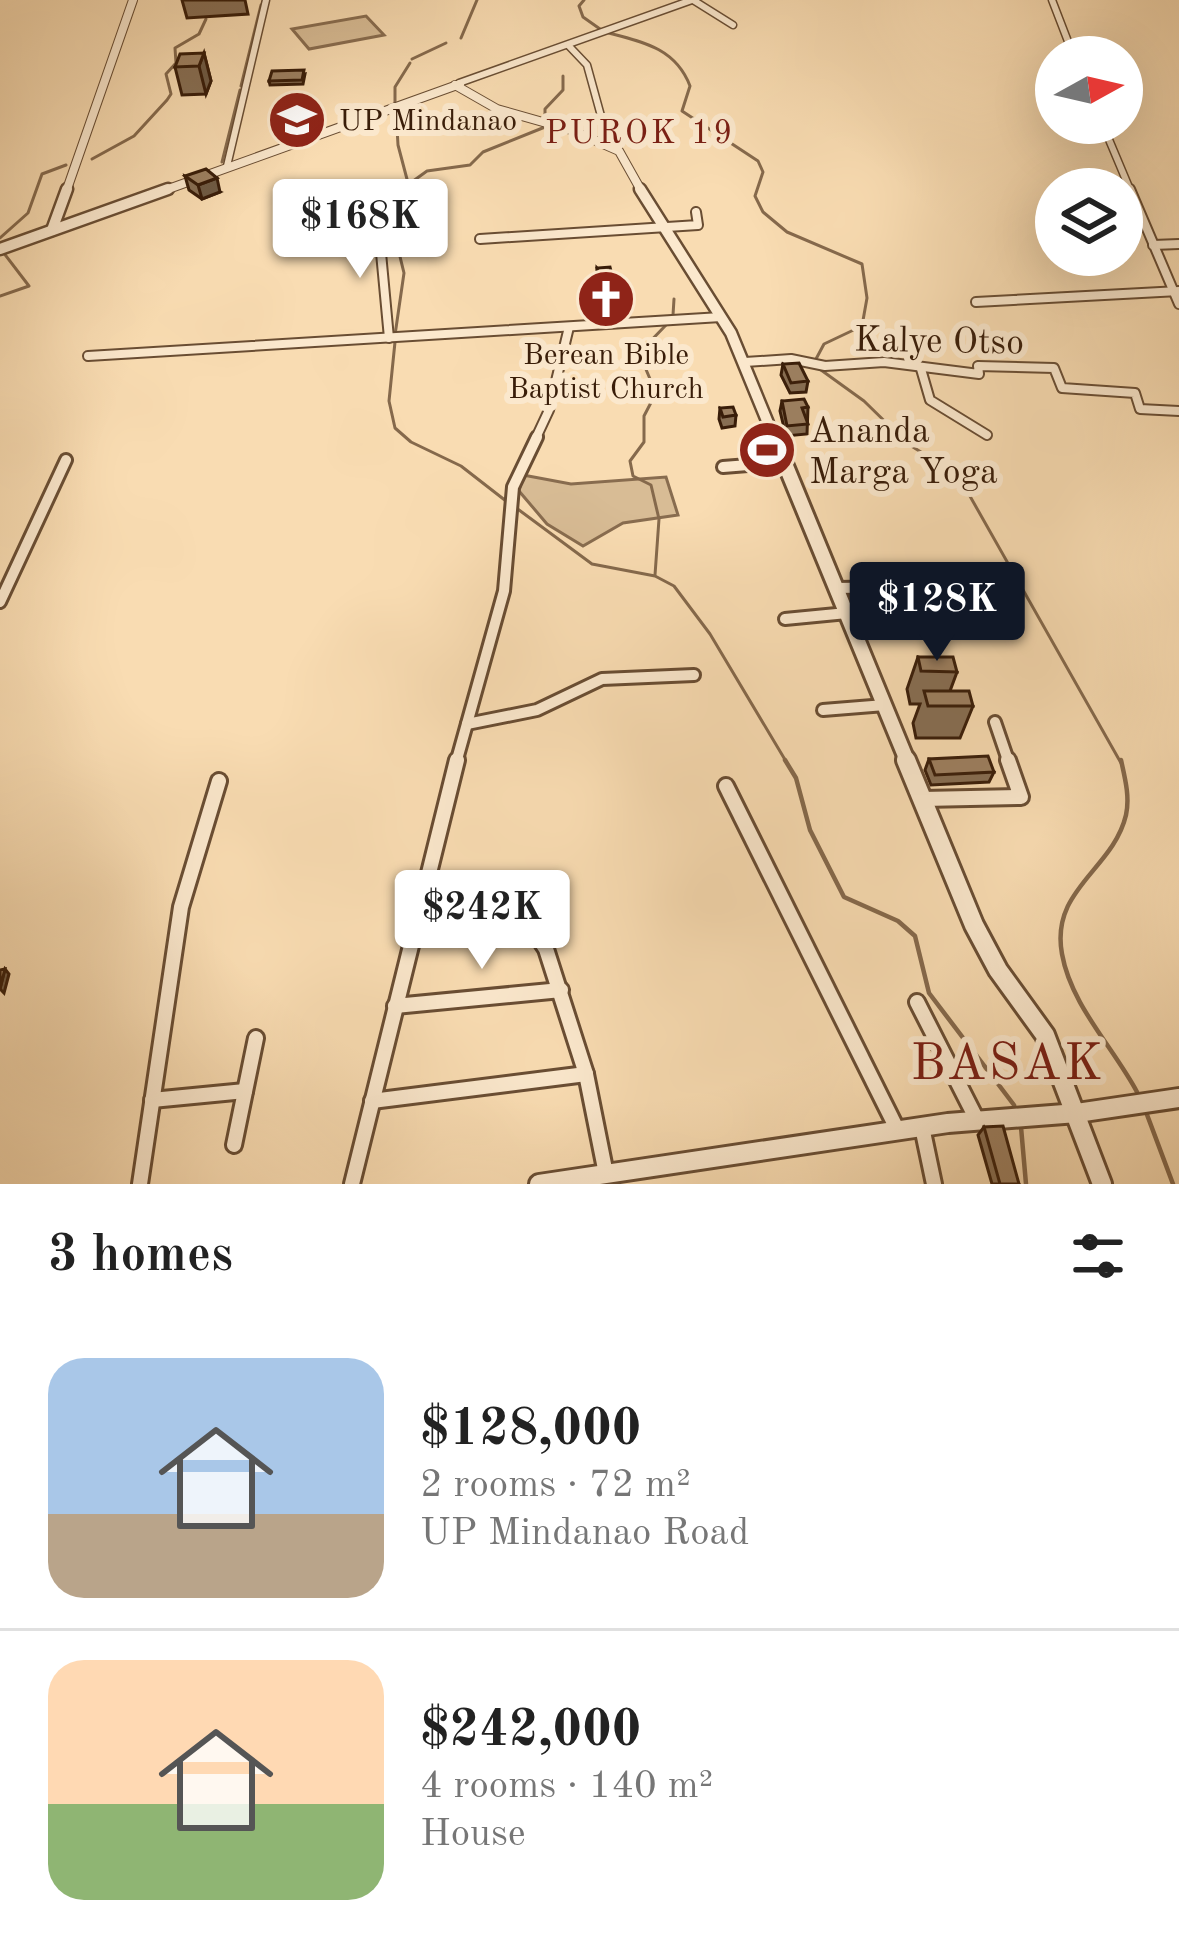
<!DOCTYPE html>
<html lang="en">
<head>
<meta charset="utf-8">
<style>
  :root { --surface:#fff; --page:#f6f6f6; --text:#222; --muted:#767676; --line:#e0e0e0; --accent:#111827 }
  body { margin:0; font-family:"Old Standard TT",serif; background:var(--page); color:var(--text); height:100vh; display:flex; flex-direction:column; font-size:45px; white-space:nowrap }
  * { box-sizing:border-box; margin:0 }
  p { font-size:39px; color:var(--muted) }
  .icon { flex:none; width:66px; height:66px; fill:none; stroke:currentColor; stroke-width:2; stroke-linecap:round; stroke-linejoin:round }
  .map { position:relative; height:1184px; overflow:hidden }
  .sheet { display:flex; flex-direction:column; background:var(--surface); flex:1 }
  .sheet>* { flex:none }
  .needle { width:78px; rotate:82deg }
  .fabs { position:absolute; left:1035px; top:36px; display:grid; gap:24px }
  .fabs a { display:grid; place-items:center; width:108px; height:108px; border-radius:50%; background:var(--surface); box-shadow:0 12px 48px #0002; font-size:60px }
  .price { position:absolute; translate:-50% -102px; padding:0 27px; border-radius:12px; background:#fff; color:#222; font-size:39px; line-height:78px; filter:drop-shadow(0 3px 6px #0008) }
  .price::after { content:''; position:absolute; left:50%; top:72px; width:36px; height:27px; margin-left:-18px; background:inherit; clip-path:polygon(0 0,100% 0,50% 100%) }
  .price.active { background:var(--accent); color:#fff }
  ul { padding:0; list-style:none }
  li { display:flex; align-items:center; gap:36px; height:300px; padding:0 48px }
  li+li { border-top:3px solid var(--line) }
  li span { display:grid; place-items:center; flex:none; width:336px; height:240px; border-radius:36px; color:#555 }
  li>.icon { margin-inline-start:auto }
  span .icon { width:144px; height:144px; fill:#fffc; stroke-width:1 }
  li b { font-size:51px }
  h2 { display:flex; justify-content:space-between; align-items:center; height:144px; padding:0 48px; font-size:51px }
  .map>svg:first-child { display:block }
  .green { fill:#d8bc95; stroke:#886c4f; stroke-width:3 }
  .lines { fill:none; stroke-linecap:round; stroke-linejoin:round }
  .stream-far1 { stroke:#85694c; stroke-width:3 }
  .stream { stroke:#85694c; stroke-width:4.5 }
  .minor-far3-casing { stroke:#694d33; stroke-width:9 }
  .minor-far2-casing { stroke:#694d33; stroke-width:12 }
  .minor-far1-casing { stroke:#694d33; stroke-width:16 }
  .minor-casing { stroke:#694d33; stroke-width:20 }
  .tertiary-far3-casing { stroke:#694d33; stroke-width:10 }
  .tertiary-far2-casing { stroke:#694d33; stroke-width:15 }
  .tertiary-far1-casing { stroke:#694d33; stroke-width:20 }
  .tertiary-casing { stroke:#694d33; stroke-width:24 }
  .minor-far3 { stroke:#fbe8cd; stroke-width:6 }
  .minor-far2 { stroke:#fbe8cd; stroke-width:8 }
  .minor-far1 { stroke:#fbe8cd; stroke-width:10 }
  .minor { stroke:#fbe8cd; stroke-width:14 }
  .tertiary-far3 { stroke:#fbe8cd; stroke-width:8 }
  .tertiary-far2 { stroke:#fbe8cd; stroke-width:10 }
  .tertiary-far1 { stroke:#fbe8cd; stroke-width:14 }
  .tertiary { stroke:#fbe8cd; stroke-width:18 }
  .wall { fill:#876e53; stroke:#391d09; stroke-width:3 }
  .shaded-wall { fill:#6e5a44; stroke:#391d09; stroke-width:3 }
  .building { fill:#9d8061; stroke:#391d09; stroke-width:3 }
  .labels { text-anchor:middle; stroke-width:12; stroke-linejoin:round; paint-order:stroke }
  .far-poi-label { font-size:30px; fill:#391d09; stroke:#fbe8cd; text-anchor:start }
  .far-neighbourhood-label { font-size:33px; letter-spacing:3px; fill:#7a1f14; stroke:#fbe8cd }
  .street-label { font-size:36px; fill:#391d09; stroke:#fbe8cd }
  .poi-label { font-size:36px; fill:#391d09; stroke:#fbe8cd; text-anchor:start }
  .near-quarter-label { font-size:51px; letter-spacing:3px; fill:#7a1f14; stroke:#fbe8cd }
</style>
</head>
<body>
<div class="map">
<svg width="1179" height="1184" viewBox="0 0 1179 1184">
  <rect width="100%" height="100%" fill="#f9dcb2"/>
  <filter id="stains"><feTurbulence type="fractalNoise" baseFrequency=".00167" numOctaves="4"/><feColorMatrix values="0 0 0 0 .2 0 0 0 0 .09 0 0 0 0 .02 0 0 0 .5 -.17"/></filter>
  <radialGradient id="worn" r=".72"><stop offset=".6" stop-color="#630" stop-opacity="0"/><stop offset="1" stop-color="#630" stop-opacity=".3"/></radialGradient>
  <!-- green -->
  <g class="green">
    <polygon points="366,16 384,35 309,49 292,29"/>
    <polygon points="523,475 571,484 666,477 678,515 623,523 583,546 547,524 519,491"/>
  </g>
  <g class="lines">
    <!-- stream-far1 -->
    <g class="stream-far1">
      <polyline points="584,0 579,6 583,17 600,29"/>
      <path d="M609,33C644,42 676,49 690,86L682,111L758,161L763,172L755,196L763,212L787,232L862,264L867,298L862,326L824,344L816,359"/>
      <polyline points="461,38 477,0"/>
      <polyline points="412,59 446,43"/>
      <polyline points="241,86 261,5"/>
      <polyline points="395,103 395,87 410,63"/>
      <polyline points="396,111 398,145 408,183"/>
      <polyline points="545,120 545,109 563,90 563,76"/>
      <polyline points="92,159 134,136 167,100 171,94 166,74 176,63 175,48 199,34 206,19"/>
      <polyline points="222,162 240,90"/>
      <polyline points="0,238 28,213 42,174 66,165"/>
      <polyline points="0,296 29,286 3,252"/>
      <polyline points="673,315 674,299"/>
      <polyline points="395,335 404,273 392,224 396,204 409,184 427,171 470,165 483,152 545,127"/>
      <polyline points="395,342 389,401 395,428 411,442 461,466 506,501"/>
      <polyline points="821,370 864,401 908,444 958,475 1121,763"/>
      <polyline points="515,507 592,564 655,576 674,586 710,634 787,763"/>
      <polyline points="655,575 659,519 651,485 633,476 630,461 644,442 644,416 656,393 639,353 667,324"/>
    </g>
    <!-- stream -->
    <g class="stream">
      <polyline points="785,760 796,778 810,830 844,897 898,921 915,936 929,993 1014,1105"/>
      <path d="M1121,760C1125,778 1130,797 1126,815C1113,870 1050,889 1062,954C1071,1005 1113,1047 1137,1092"/>
      <polyline points="1146,1112 1173,1184"/>
      <polyline points="1021,1127 1026,1184"/>
    </g>
    <defs>
      <g id="minor-far3">
        <polyline points="693,0 733,25"/>
        <polyline points="1052,0 1074,57"/>
        <polyline points="568,45 587,65 609,145"/>
        <polyline points="459,83 692,0"/>
        <polyline points="1102,123 1131,192"/>
        <polyline points="227,166 266,0"/>
      </g>
      <g id="minor-far2">
        <polyline points="1130,189 1179,304"/>
        <polyline points="378,221 389,338"/>
        <polyline points="480,239 698,225 696,212"/>
        <polyline points="1153,245 1179,244"/>
        <polyline points="976,302 1179,291"/>
        <polyline points="88,356 721,317"/>
        <polyline points="745,362 791,359 825,366 884,362 979,374 978,366 1054,368 1062,388 1135,393 1140,409 1179,411"/>
        <polyline points="921,369 930,400 987,435"/>
        <polyline points="535,440 549,410 569,327"/>
      </g>
      <g id="minor-far1">
        <polyline points="723,467 786,462"/>
        <polyline points="837,588 956,586"/>
        <polyline points="0,602 66,460"/>
        <polyline points="785,619 847,613"/>
        <polyline points="823,710 885,705"/>
        <polyline points="995,722 1009,763"/>
        <polyline points="467,724 537,710 602,679 694,675"/>
        <polyline points="456,763 504,591 513,487 537,437"/>
      </g>
      <g id="minor">
        <polyline points="726,786 898,1131"/>
        <polyline points="923,799 1021,797 1008,760"/>
        <polyline points="518,925 536,934 546,949 586,1074 606,1174"/>
        <polyline points="413,928 500,924"/>
        <polyline points="917,1002 977,1120"/>
        <polyline points="395,1006 561,990"/>
        <polyline points="152,1100 245,1091"/>
        <polyline points="372,1101 586,1074"/>
        <polyline points="922,1127 934,1184"/>
        <polyline points="234,1145 256,1038"/>
        <polyline points="140,1184 181,907 219,781"/>
        <polyline points="352,1184 457,760"/>
      </g>
      <g id="tertiary-far3">
        <polyline points="455,85 497,109 571,130 619,151 642,192"/>
        <polyline points="66,192 133,0"/>
        <polyline points="160,192 460,84"/>
      </g>
      <g id="tertiary-far2">
        <polyline points="640,189 731,333 775,440"/>
        <polyline points="52,230 67,189"/>
        <polyline points="0,249 168,189"/>
      </g>
      <polyline id="tertiary-far1" points="774,437 908,763"/>
      <g id="tertiary">
        <polyline points="906,760 974,925 998,970 1045,1035 1102,1184"/>
        <polyline points="539,1184 948,1123 1077,1113 1179,1098"/>
      </g>
    </defs>
    <!-- minor-far3 casing -->
    <use href="#minor-far3" class="minor-far3-casing"/>
    <!-- minor-far2 casing -->
    <use href="#minor-far2" class="minor-far2-casing"/>
    <!-- minor-far1 casing -->
    <use href="#minor-far1" class="minor-far1-casing"/>
    <!-- minor casing -->
    <use href="#minor" class="minor-casing"/>
    <!-- tertiary-far3 casing -->
    <use href="#tertiary-far3" class="tertiary-far3-casing"/>
    <!-- tertiary-far2 casing -->
    <use href="#tertiary-far2" class="tertiary-far2-casing"/>
    <!-- tertiary-far1 casing -->
    <use href="#tertiary-far1" class="tertiary-far1-casing"/>
    <!-- tertiary casing -->
    <use href="#tertiary" class="tertiary-casing"/>
    <!-- minor-far3 -->
    <use href="#minor-far3" class="minor-far3"/>
    <!-- minor-far2 -->
    <use href="#minor-far2" class="minor-far2"/>
    <!-- minor-far1 -->
    <use href="#minor-far1" class="minor-far1"/>
    <!-- minor -->
    <use href="#minor" class="minor"/>
    <!-- tertiary-far3 -->
    <use href="#tertiary-far3" class="tertiary-far3"/>
    <!-- tertiary-far2 -->
    <use href="#tertiary-far2" class="tertiary-far2"/>
    <!-- tertiary-far1 -->
    <use href="#tertiary-far1" class="tertiary-far1"/>
    <!-- tertiary -->
    <use href="#tertiary" class="tertiary"/>
  </g>
  <!-- wall -->
  <g class="wall">
    <polygon points="182,0 245,0 248,14 187,18"/>
    <polygon points="204,53 211,81 206,94 182,95 175,67"/>
    <polygon points="305,74 303,84 270,85 269,81"/>
    <polygon points="185,176 220,192 202,199 189,190"/>
    <polygon points="597,268 615,287 615,308 602,309 597,289"/>
    <polygon points="783,364 808,381 806,392 790,393 781,375"/>
    <polygon points="782,401 808,407 807,434 786,436 780,411"/>
    <polygon points="720,408 736,415 735,426 722,428 719,419"/>
    <polygon points="918,657 957,672 950,691 973,706 960,738 916,738 913,723 920,704 910,704 907,689"/>
    <polygon points="929,759 994,772 989,782 931,785 925,770"/>
    <polygon points="984,1127 1019,1184 992,1184 978,1135"/>
  </g>
  <!-- shaded-wall -->
  <g class="shaded-wall">
    <polygon points="204,53 211,81 206,94 199,66"/>
    <polygon points="217,178 220,192 202,199 198,185"/>
    <polygon points="5,969 9,974 4,993 0,989"/>
  </g>
  <!-- building -->
  <g class="building">
    <polygon points="204,53 199,66 175,67 180,54"/>
    <polygon points="304,70 302,80 269,81 272,71"/>
    <polygon points="206,169 217,178 198,185 185,176"/>
    <polygon points="610,267 615,287 602,288 597,268"/>
    <polygon points="799,363 808,381 791,383 783,364"/>
    <polygon points="804,399 808,407 802,408 808,424 787,426 782,401"/>
    <polygon points="733,407 736,415 723,417 720,408"/>
    <polygon points="918,657 953,657 957,672 921,671"/>
    <polygon points="924,691 969,691 973,706 928,706"/>
    <polygon points="988,756 994,772 935,775 929,759"/>
    <polygon points="5,969 0,989 0,970"/>
    <polygon points="1003,1126 1019,1184 1000,1184 984,1127"/>
  </g>
  <!-- icons -->
  <defs>
    <symbol id="university-disc" viewBox="-11 -11 22 22"><circle r="9.5" fill="#8f2418" stroke="#fbe8cd"/><path d="M0-5L7-2L0 1L-7-2ZM-4 1L0 2.5L4 1V4Q0 6-4 4Z" fill="#fff"/></symbol>
    <symbol id="church-disc" viewBox="-11 -11 22 22"><circle r="9.5" fill="#8f2418" stroke="#fbe8cd"/><path d="M-1.2-6h2.4v3.5h3.3v2.4h-3.3V6h-2.4V-.1h-3.3v-2.4h3.3Z" fill="#fff"/></symbol>
    <symbol id="stadium-disc" viewBox="-11 -11 22 22"><circle r="9.5" fill="#8f2418" stroke="#fbe8cd"/><path d="M0-5a6.5 5 0 1 0 0 10a6.5 5 0 1 0 0-10ZM-3.5-1.8h7v3.6h-7Z" fill="#fff"/></symbol>
  </defs>
  <g fill-rule="evenodd">
    <use href="#university-disc" x="264" y="87" width="66" height="66"/>
    <use href="#church-disc" x="573" y="266" width="66" height="66"/>
    <use href="#stadium-disc" x="734" y="417" width="66" height="66"/>
  </g>
  <g class="labels">
    <!-- far-poi labels -->
    <g class="far-poi-label">
      <text x="339" y="130">UP Mindanao</text>
      <text x="606" y="364" text-anchor="middle">Berean Bible<tspan x="606" dy="34">Baptist Church</tspan></text>
    </g>
    <!-- far-neighbourhood labels -->
    <g class="far-neighbourhood-label">
      <text x="640" y="143">PUROK 19</text>
    </g>
    <!-- street labels -->
    <g class="street-label">
      <text transform="translate(939 339) rotate(1)" y="13">Kalye Otso</text>
    </g>
    <!-- poi labels -->
    <g class="poi-label">
      <text x="809" y="442">Ananda<tspan x="809" dy="41">Marga Yoga</tspan></text>
    </g>
    <!-- near-quarter labels -->
    <g class="near-quarter-label">
      <text x="1008" y="1079">BASAK</text>
    </g>
  </g>
  <rect width="100%" height="100%" filter="url(#stains)"/>
  <rect width="100%" height="100%" fill="url(#worn)"/>
</svg>
<div class="fabs">
<a><svg class="needle" viewBox="-14 -14 28 28"><path d="M0-13l5 13h-10z" fill="#e53935"/><path d="M0 13l5-13h-10z" fill="#767676"/></svg></a>
<a><svg class="icon" aria-label="layers" viewBox="0 0 24 24"><path d="M12 4l9 5-9 5-9-5zM3 14l9 5 9-5"/></svg></a>
</div>
<b class="price" style="left:360px;top:281px">$168K</b>
<b class="price active" style="left:937px;top:664px">$128K</b>
<b class="price" style="left:482px;top:972px">$242K</b>
</div>
<section class="sheet">
<h2>3 homes<svg class="icon" aria-label="filters" viewBox="0 0 24 24"><path d="M4 7h16M4 17h16"/><circle cx="9" cy="7" r="2"/><circle cx="15" cy="17" r="2"/></svg></h2>
<ul>
<li><span style="background:linear-gradient(#a9c7e8 65%,#b9a48a 0)"><svg class="icon" aria-label="home" viewBox="0 0 24 24"><path d="M3 11l9-7 9 7M6 9v11h12V9"/></svg></span><div><b>$128,000</b><p>2 rooms · 72 m²</p><p>UP Mindanao Road</p></div></li>
<li><span style="background:linear-gradient(#ffd9b3 60%,#8fb573 0)"><svg class="icon" aria-label="home" viewBox="0 0 24 24"><path d="M3 11l9-7 9 7M6 9v11h12V9"/></svg></span><div><b>$242,000</b><p>4 rooms · 140 m²</p><p>House</p></div></li>
</ul>
</section>
</body>
</html>
